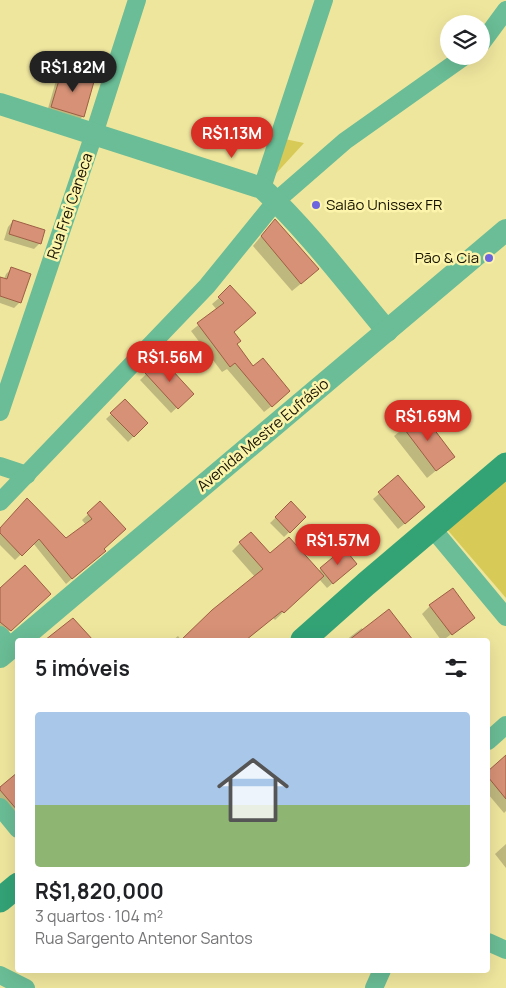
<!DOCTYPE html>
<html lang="pt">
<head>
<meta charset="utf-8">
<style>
  :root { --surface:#fff; --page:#f2f2f2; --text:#202124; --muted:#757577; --line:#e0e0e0; --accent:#d93025 }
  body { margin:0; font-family:Manrope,sans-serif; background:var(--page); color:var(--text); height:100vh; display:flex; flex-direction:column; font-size:19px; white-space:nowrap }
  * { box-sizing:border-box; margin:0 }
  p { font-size:16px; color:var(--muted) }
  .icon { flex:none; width:28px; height:28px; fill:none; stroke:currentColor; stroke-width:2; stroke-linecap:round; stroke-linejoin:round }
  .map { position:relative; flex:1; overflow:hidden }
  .side { position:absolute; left:15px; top:638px; width:475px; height:335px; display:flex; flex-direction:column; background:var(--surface); border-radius:5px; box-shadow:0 5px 20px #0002 }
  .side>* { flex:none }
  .tools { position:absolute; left:440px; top:15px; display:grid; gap:10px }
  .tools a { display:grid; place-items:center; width:50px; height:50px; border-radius:50%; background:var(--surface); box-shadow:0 5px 20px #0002; font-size:25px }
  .price { position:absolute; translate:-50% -42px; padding:0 11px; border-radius:18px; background:var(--accent); color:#fff; font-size:16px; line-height:32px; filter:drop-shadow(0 1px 2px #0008) }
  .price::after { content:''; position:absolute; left:50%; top:30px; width:15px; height:11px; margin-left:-8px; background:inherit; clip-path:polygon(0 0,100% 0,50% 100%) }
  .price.on { background:#222; color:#fff }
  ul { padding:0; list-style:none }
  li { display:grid; align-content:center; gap:10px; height:265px; padding:0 20px }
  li+li { border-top:1px solid var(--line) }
  li span { display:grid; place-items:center; height:155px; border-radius:5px; color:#555 }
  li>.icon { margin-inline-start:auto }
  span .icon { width:90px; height:90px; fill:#fffc; stroke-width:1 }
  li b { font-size:21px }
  h2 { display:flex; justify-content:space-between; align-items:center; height:60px; padding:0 20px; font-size:21px }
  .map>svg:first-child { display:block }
  .green { fill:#d8ca56 }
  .shadow { fill:#0003 }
  .building { fill:#d69176; stroke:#9e5e44 }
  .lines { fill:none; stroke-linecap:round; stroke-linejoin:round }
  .minor { stroke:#6abd96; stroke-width:18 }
  .tertiary { stroke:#6abd96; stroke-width:22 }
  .secondary { stroke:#33a376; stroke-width:25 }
  .poi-dot { fill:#6d65df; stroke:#fcf4aa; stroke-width:2 }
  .labels { text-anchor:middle; stroke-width:5; stroke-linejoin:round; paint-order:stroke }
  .poi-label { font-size:15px; fill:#161200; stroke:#fcf4aa; text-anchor:start }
  .street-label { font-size:15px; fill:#161200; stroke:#fcf4aa }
</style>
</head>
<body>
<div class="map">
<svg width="506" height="988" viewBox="0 0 506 988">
  <rect width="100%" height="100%" fill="#efe69e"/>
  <!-- green -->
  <g class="green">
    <polygon points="280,138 304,143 271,179"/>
    <polygon points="506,476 506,598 445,527"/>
  </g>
  <!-- shadow -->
  <g class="shadow">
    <polygon points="62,72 83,116 77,122 47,112 57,77"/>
    <polygon points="13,221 40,243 34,249 4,240 8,227"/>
    <polygon points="267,229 309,277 292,291 253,246"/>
    <polygon points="12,268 20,302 14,308 0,303 0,278 4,279 6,274"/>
    <polygon points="219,298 254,313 233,333 235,344 253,367 282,398 264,412 227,369 222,372 191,331 217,310 212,304"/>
    <polygon points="161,360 192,394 171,413 140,380"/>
    <polygon points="125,401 147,423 128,442 106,419"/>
    <polygon points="421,414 454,456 427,478 394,436"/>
    <polygon points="398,477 418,513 398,529 373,499"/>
    <polygon points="100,503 103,549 98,556 66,584 33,543 15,560 0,545 0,530 66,540 86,525 82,520"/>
    <polygon points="291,503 305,517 284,537 270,523"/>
    <polygon points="240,543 318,571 321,569 350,569 327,588 319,579 275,620 273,618 246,640 183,640 255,577 232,551"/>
    <polygon points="0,589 49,594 4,636 0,632"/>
    <polygon points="430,606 474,618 466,625 466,623 446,638 447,640 441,640 422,614"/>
    <polygon points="362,628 363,630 411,640 346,640"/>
    <polygon points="178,636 181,640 173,640"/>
    <polygon points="506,757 506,811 504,813 488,794 488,772"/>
    <polygon points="18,772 18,827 0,806 0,789 16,775 15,774"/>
    <polygon points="506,844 506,868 495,854"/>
  </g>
  <!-- building -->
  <g class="building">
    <polygon points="62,70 95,78 84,117 51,107"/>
    <polygon points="275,219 319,269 301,284 261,236"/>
    <polygon points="13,220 45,230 41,244 9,234"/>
    <polygon points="11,267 31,274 21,303 0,296 0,277 7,279"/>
    <polygon points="230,285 256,313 234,332 241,341 237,344 253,366 263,358 290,391 272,407 235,363 230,367 197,323 224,303 218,297"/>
    <polygon points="161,358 194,394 178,409 145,373"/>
    <polygon points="125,399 148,423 134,437 110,413"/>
    <polygon points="421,412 455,457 436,471 402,426"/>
    <polygon points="398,475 425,507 405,524 378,492"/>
    <polygon points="27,498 66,538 92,519 87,513 100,501 126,529 104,549 106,551 72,579 39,539 22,556 0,533 0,528"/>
    <polygon points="291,501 306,517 290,533 275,517"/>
    <polygon points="251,532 270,553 289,537 324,576 284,613 282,611 246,640 181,640 212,610 263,569 239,542"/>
    <polygon points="344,548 357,564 333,584 320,568"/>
    <polygon points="25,565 51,594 11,631 0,622 0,588"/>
    <polygon points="453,588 475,618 452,635 429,605"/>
    <polygon points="389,609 413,640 349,640"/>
    <polygon points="73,618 93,640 45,640"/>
    <polygon points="506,755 506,799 488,777 488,771"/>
    <polygon points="18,772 18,811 0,790 0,787"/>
  </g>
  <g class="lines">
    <!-- minor -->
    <g class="minor">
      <polyline points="481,44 506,10"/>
      <polyline points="262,188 324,0"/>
      <polyline points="0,412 94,134 137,0"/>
      <polyline points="0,466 27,475"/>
      <polyline points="0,502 207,286 276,201 345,141 465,56"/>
      <polyline points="432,528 506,617"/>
      <polyline points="0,635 11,647"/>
      <polyline points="488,741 506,725"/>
      <polyline points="0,807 18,829"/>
      <polyline points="488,942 506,950"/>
      <polyline points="0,975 26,988"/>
      <polyline points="374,988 382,970"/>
    </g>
    <!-- tertiary -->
    <g class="tertiary">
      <path d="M0,104L262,188C308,231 347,283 387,331"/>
      <polyline points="20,640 506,230"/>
      <polyline points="0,657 18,642"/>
    </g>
    <!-- secondary -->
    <g class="secondary">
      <polyline points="303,640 366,584 506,465"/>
      <polyline points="0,900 18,885"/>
    </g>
  </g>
  <!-- markers -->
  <g class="poi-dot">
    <circle cx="316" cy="205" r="5"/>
    <circle cx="489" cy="258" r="5"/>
  </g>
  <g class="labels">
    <!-- poi labels -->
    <g class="poi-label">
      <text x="326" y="210">Salão Unissex FR</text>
      <text x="479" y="263" text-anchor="end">Pão &amp; Cia</text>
    </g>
    <!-- street labels -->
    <g class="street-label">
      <text transform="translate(70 206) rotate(-71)" y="5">Rua Frei Caneca</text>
      <text transform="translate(263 435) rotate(-40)" y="5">Avenida Mestre Eufrásio</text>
    </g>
  </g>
</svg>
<div class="tools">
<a><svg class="icon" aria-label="layers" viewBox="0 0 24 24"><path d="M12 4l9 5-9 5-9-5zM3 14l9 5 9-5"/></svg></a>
</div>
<b class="price on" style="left:73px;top:93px">R$1.82M</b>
<b class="price" style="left:232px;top:159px">R$1.13M</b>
<b class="price" style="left:170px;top:383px">R$1.56M</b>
<b class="price" style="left:428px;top:442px">R$1.69M</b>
<b class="price" style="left:338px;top:566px">R$1.57M</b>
<section class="side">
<h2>5 imóveis<svg class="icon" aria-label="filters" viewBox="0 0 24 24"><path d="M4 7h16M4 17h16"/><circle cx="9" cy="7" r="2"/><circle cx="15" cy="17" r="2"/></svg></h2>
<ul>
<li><span style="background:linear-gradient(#a9c7e8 60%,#8fb573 0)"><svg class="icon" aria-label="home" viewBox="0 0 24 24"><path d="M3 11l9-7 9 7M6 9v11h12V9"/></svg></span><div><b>R$1,820,000</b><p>3 quartos · 104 m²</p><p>Rua Sargento Antenor Santos</p></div></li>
</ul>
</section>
</div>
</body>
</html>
